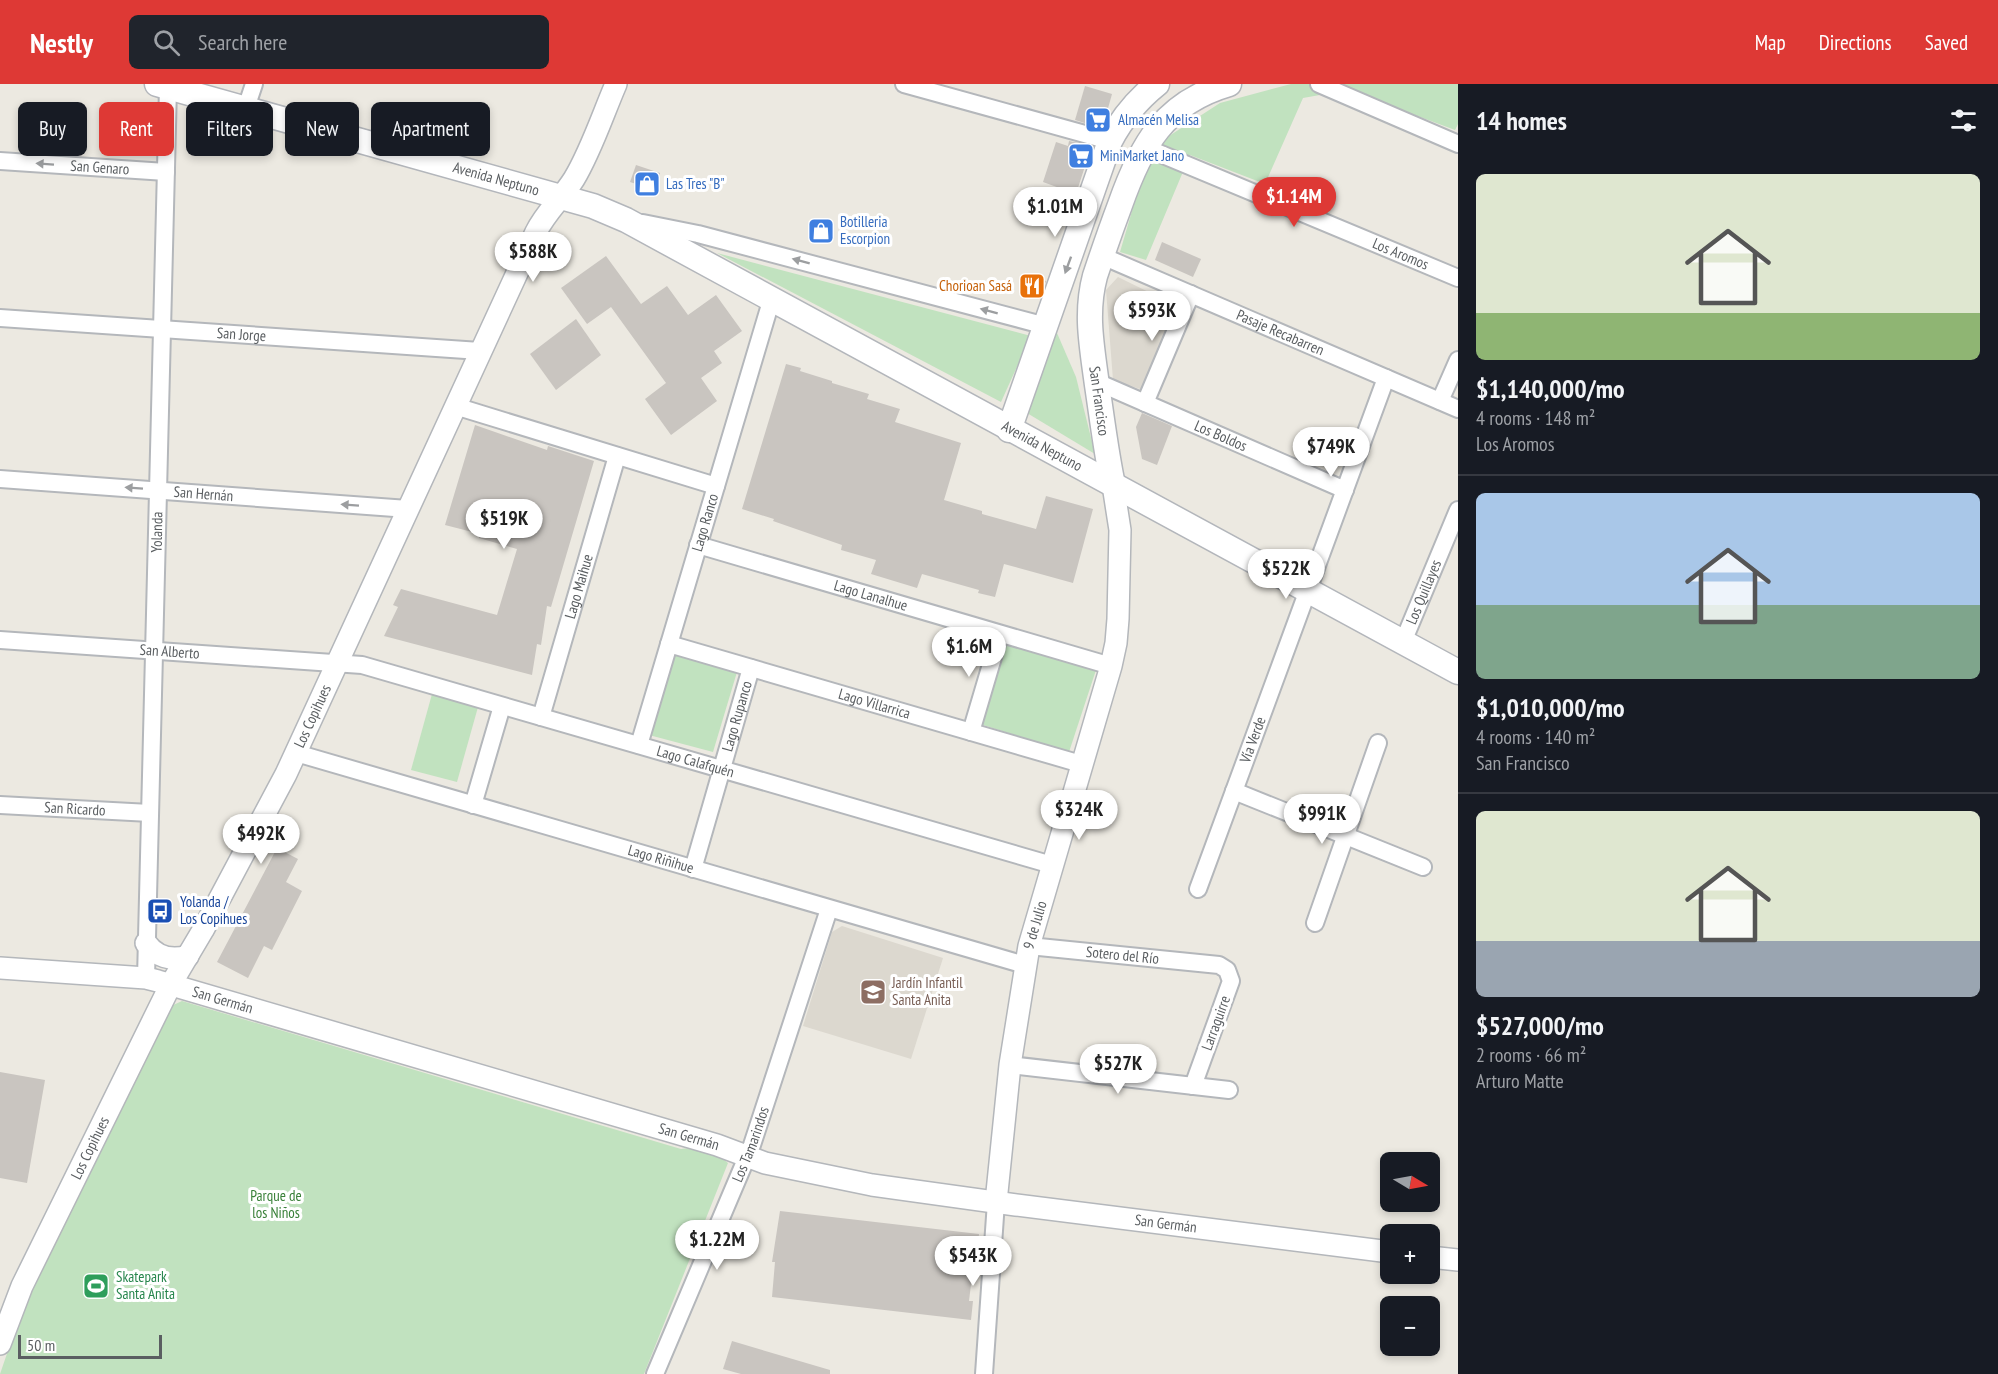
<!DOCTYPE html>
<html lang="en">
<head>
<meta charset="utf-8">
<style>
  :root { --surface:#171b24; --page:#20242c; --text:#f1f3f6; --muted:#9ea1a6; --line:#363941; --accent:#de3935 }
  body { margin:0; font-family:"PT Sans Narrow",sans-serif; background:var(--page); color:var(--text); height:100vh; display:flex; flex-direction:column; font-size:22px; white-space:nowrap }
  * { box-sizing:border-box; margin:0 }
  p { font-size:20px; color:var(--muted) }
  .icon { flex:none; width:33px; height:33px; fill:none; stroke:currentColor; stroke-width:2; stroke-linecap:round; stroke-linejoin:round }
  .map { position:relative; flex:1; overflow:hidden }
  .drawer { display:flex; flex-direction:column; background:var(--surface); width:540px }
  .drawer>* { flex:none }
  .hud { position:absolute; left:18px; top:18px; width:570px; height:54px; display:flex; gap:12px }
  .needle { width:39px; rotate:100deg }
  .fabs { position:absolute; left:1380px; top:1068px; display:grid; gap:12px }
  .fabs a { display:grid; place-items:center; width:60px; height:60px; border-radius:9px; background:var(--surface); box-shadow:0 3px 9px #0003; font-size:30px }
  .scale { position:absolute; left:18px; bottom:15px; width:144px; box-sizing:border-box; padding-left:6px; border:3px solid #5a5e61; border-top:0; font-size:16px; line-height:21px; white-space:nowrap; color:#5a5e61; -webkit-text-stroke:4px #fff; paint-order:stroke }
  .price { position:absolute; translate:-50% -51px; padding:0 14px; border-radius:21px; background:#fff; color:#222; font-size:20px; line-height:39px; filter:drop-shadow(0 2px 3px #0008) }
  .price::after { content:''; position:absolute; left:50%; top:36px; width:18px; height:14px; margin-left:-9px; background:inherit; clip-path:polygon(0 0,100% 0,50% 100%) }
  .price.on { background:var(--accent); color:#fff }
  ul { padding:0; list-style:none }
  li { display:grid; align-content:center; gap:12px; height:318px; padding:0 18px }
  li+li { border-top:2px solid var(--line) }
  li span { display:grid; place-items:center; height:186px; border-radius:9px; color:#555 }
  li>.icon { margin-inline-start:auto }
  span .icon { width:108px; height:108px; fill:#fffc; stroke-width:1 }
  li b { font-size:26px }
  h2 { display:flex; justify-content:space-between; align-items:center; height:72px; padding:0 18px; font-size:26px }
  .pill { padding:0 21px; border-radius:9px; background:var(--surface); box-shadow:0 3px 9px #0003; font-size:21px; line-height:54px }
  .pill.on { background:var(--accent); color:#fff }
  header { display:flex; align-items:center; gap:36px; box-sizing:border-box; height:84px; padding:0 30px; background:var(--accent); color:#fff }
  header strong { font-size:28px }
  nav { display:flex; gap:33px; margin-inline-start:auto; font-size:21px }
  .search { width:420px; height:54px; background:var(--page); display:flex; align-items:center; gap:15px; box-sizing:border-box; padding:0 21px; border-radius:9px; color:var(--muted); font-size:22px }
  main { display:flex; flex:1; min-height:0 }
  .map>svg:first-child { display:block }
  .education { fill:#dcd8cf }
  .green { fill:#c1e2bf }
  .building { fill:#c9c5c0 }
  .lines { fill:none; stroke-linecap:round; stroke-linejoin:round }
  .minor-casing { stroke:#b4b7bb; stroke-width:20 }
  .tertiary-casing { stroke:#b4b7bb; stroke-width:24 }
  .secondary-casing { stroke:#b3b6bb; stroke-width:27 }
  .minor { stroke:#fff; stroke-width:16 }
  .tertiary { stroke:#fff; stroke-width:21 }
  .secondary { stroke:#fff; stroke-width:24 }
  .oneway { fill:#9c9ea0 }
  .labels { text-anchor:middle; stroke-width:6; stroke-linejoin:round; paint-order:stroke }
  .shop-label { font-size:15px; fill:#366cbe; stroke:#fff; text-anchor:start }
  .street-label { font-size:15px; fill:#5a5e61; stroke:#fff }
  .food-label { font-size:15px; fill:#c56008; stroke:#fff; text-anchor:end }
  .transit-label { font-size:15px; fill:#164399; stroke:#fff; text-anchor:start }
  .education-label { font-size:15px; fill:#785e54; stroke:#fff; text-anchor:start }
  .park-label { font-size:15px; fill:#3a8139; stroke:#fff }
  .leisure-label { font-size:15px; fill:#27864d; stroke:#fff; text-anchor:start }
</style>
</head>
<body>
<header>
<strong>Nestly</strong>
<div class="search"><svg class="icon" aria-label="search" viewBox="0 0 24 24"><circle cx="10" cy="10" r="6"/><path d="M15 15l6 6"/></svg>Search here</div>
<nav><a>Map</a><a>Directions</a><a>Saved</a></nav>
</header>
<main>
<div class="map">
<svg width="1458" height="1290" viewBox="0 0 1458 1290">
  <rect width="100%" height="100%" fill="#ece9e1"/>
  <!-- education -->
  <g class="education">
    <polygon points="1118,193 1177,222 1143,306 1113,296 1106,206"/>
    <polygon points="842,842 943,874 911,975 803,942 832,848"/>
  </g>
  <!-- green -->
  <g class="green">
    <polygon points="1291,0 1458,0 1458,40 1455,46 1348,6 1303,14 1265,100 1190,71 1146,176 1120,168 1144,86 1169,52 1220,19"/>
    <polygon points="717,169 1031,252 1001,318"/>
    <polygon points="1054,242 1076,293 1095,370 1027,329"/>
    <polygon points="1004,556 1097,583 1069,668 980,640"/>
    <polygon points="674,569 737,588 713,668 649,651"/>
    <polygon points="432,610 478,623 457,698 411,686"/>
    <path d="M182,917L681,1065C698,1063 715,1068 728,1079L644,1290H0L24,1220L169,923Z"/>
  </g>
  <!-- building -->
  <g class="building">
    <polygon points="1085,2 1112,10 1105,35 1094,42 1075,36"/>
    <polygon points="1069,57 1078,59 1087,76 1076,110 1043,98 1056,58 1068,62"/>
    <polygon points="636,81 660,89 655,106 630,98"/>
    <polygon points="1162,158 1201,175 1193,193 1155,176"/>
    <polygon points="606,172 641,220 667,202 688,231 716,211 742,247 714,267 722,279 701,294 717,317 671,351 645,315 666,299 611,223 587,240 561,204"/>
    <polygon points="1025,190 1046,197 1042,208 1033,212 1019,207"/>
    <polygon points="576,235 601,271 556,306 530,270"/>
    <polygon points="786,280 801,284 800,287 832,297 832,299 869,310 867,315 900,325 895,338 961,359 944,416 982,427 982,430 1036,445 1046,412 1093,425 1073,499 1004,480 995,513 978,509 979,506 922,490 917,504 871,490 876,476 841,466 842,461 773,437 774,435 742,425"/>
    <polygon points="1142,329 1172,342 1157,381 1142,375 1136,343"/>
    <polygon points="475,341 547,366 548,362 594,377 551,523 547,522 541,561 537,560 532,591 384,552 398,523 393,521 401,505 497,531 517,465 479,454 480,450 445,441"/>
    <polygon points="277,764 298,775 286,798 302,807 272,866 264,862 248,894 217,878"/>
    <polygon points="0,988 45,996 27,1099 0,1094"/>
    <polygon points="780,1127 979,1150 977,1169 975,1168 969,1217 973,1217 971,1236 772,1213 775,1178 772,1178"/>
    <polygon points="732,1257 830,1286 830,1290 741,1290 723,1285"/>
  </g>
  <g class="lines">
    <defs>
      <g id="minor">
        <polyline points="904,0 1110,57"/>
        <polyline points="1319,0 1458,60"/>
        <polyline points="246,24 254,0"/>
        <path id="s1" d="M1144,63L1458,194"/>
        <path id="s2" d="M0,77L166,88"/>
        <polyline points="643,139 698,150 1046,242"/>
        <path id="s3" d="M1102,172L1458,325"/>
        <path id="s4" d="M0,234L480,267"/>
        <path id="s5" d="M1097,298L1345,406"/>
        <polyline points="1440,317 1458,276"/>
        <polyline points="1145,319 1191,210"/>
        <polyline points="455,322 716,402"/>
        <path id="s6" d="M0,395L408,425"/>
        <path id="s7" d="M698,461L1111,582"/>
        <path id="s8" d="M0,556L362,581L1052,781"/>
        <path id="s9" d="M1403,558L1458,426"/>
        <path id="s10" d="M669,560L1081,680"/>
        <path id="s11" d="M541,633L617,372"/>
        <polyline points="971,648 1000,550"/>
        <path id="s12" d="M639,661L772,214"/>
        <path id="s13" d="M296,669L1025,881"/>
        <polyline points="1234,707 1423,783"/>
        <path id="s14" d="M0,721L150,729"/>
        <polyline points="473,721 502,622"/>
        <path id="s15" d="M693,785L751,584"/>
        <path id="s16" d="M1198,805L1386,294"/>
        <polyline points="1315,839 1378,659"/>
        <path id="s17" d="M1029,862L1219,881L1227,886L1231,897L1193,1002"/>
        <path id="s18" d="M146,894L168,3"/>
        <polyline points="1010,981 1229,1006"/>
        <path id="s19" d="M655,1290L752,1061L829,825"/>
        <polyline points="984,1290 996,1118"/>
      </g>
      <g id="tertiary">
        <path d="M146,859C156,873 171,877 188,872"/>
        <path id="s20" d="M0,884L146,894L158,897L717,1061L765,1079L872,1101L1016,1121L1390,1168"/>
        <path id="s21" d="M996,1118L1010,981L1029,862L1111,582L1116,559L1118,535L1120,446L1113,401"/>
        <polyline points="1430,1173 1458,1176"/>
        <path id="s22" d="M0,1260L22,1202L171,900L203,846L286,690L536,148C546,128 562,114 574,95C591,67 603,30 616,0"/>
      </g>
      <g id="secondary">
        <path id="s23" d="M157,0L593,122L626,136L1458,588"/>
        <path d="M1009,346L1110,57C1122,34 1137,16 1157,0"/>
        <path d="M1113,401C1106,368 1102,334 1097,301C1092,263 1085,229 1095,192C1103,168 1111,145 1120,121C1141,61 1164,19 1229,0"/>
      </g>
    </defs>
    <!-- minor casing -->
    <use href="#minor" class="minor-casing"/>
    <!-- tertiary casing -->
    <use href="#tertiary" class="tertiary-casing"/>
    <!-- secondary casing -->
    <use href="#secondary" class="secondary-casing"/>
    <!-- minor -->
    <use href="#minor" class="minor"/>
    <!-- tertiary -->
    <use href="#tertiary" class="tertiary"/>
    <!-- secondary -->
    <use href="#secondary" class="secondary"/>
  </g>
  <!-- one-way arrows -->
  <defs><path id="oneway-solid" d="M-6-.8H1V-3.2L6.5 0L1 3.2V.8H-6Z" transform="scale(1.5)"/></defs>
  <g class="oneway">
    <use href="#oneway-solid" transform="translate(45 80) rotate(-176)"/>
    <use href="#oneway-solid" transform="translate(801 177) rotate(-165)"/>
    <use href="#oneway-solid" transform="translate(1068 181) rotate(110)"/>
    <use href="#oneway-solid" transform="translate(989 227) rotate(-165)"/>
    <use href="#oneway-solid" transform="translate(134 404) rotate(-176)"/>
    <use href="#oneway-solid" transform="translate(350 421) rotate(-176)"/>
  </g>
  <!-- icons -->
  <defs>
    <symbol id="supermarket-square" viewBox="-11 -11 22 22"><rect x="-9" y="-9" width="18" height="18" rx="4" fill="#3f7fe0" stroke="#fff"/><path d="M-6-5.5h2.5l.6 2H6L4.5 2H-2.5L-4.4-4H-6ZM-1.5 3.2a1.3 1.3 0 1 0 .1 0ZM3 3.2a1.3 1.3 0 1 0 .1 0Z" fill="#fff"/></symbol>
    <symbol id="shop-square" viewBox="-11 -11 22 22"><rect x="-9" y="-9" width="18" height="18" rx="4" fill="#3f7fe0" stroke="#fff"/><path d="M-5-2.5h2.3a2.7 3.5 0 0 1 5.4 0H5L5.5 6h-11ZM-1.5-2.5h3a1.5 2.3 0 0 0-3 0Z" fill="#fff"/></symbol>
    <symbol id="restaurant-square" viewBox="-11 -11 22 22"><rect x="-9" y="-9" width="18" height="18" rx="4" fill="#e8710a" stroke="#fff"/><path d="M-5-6h1v4h1v-4h1v4h1v-4h1v5L-1.5 .5V6h-2V.5L-5-1ZM5-6V6H3V1.5H1.5Q1.5-4 5-6Z" fill="#fff"/></symbol>
    <symbol id="bus-square" viewBox="-11 -11 22 22"><rect x="-9" y="-9" width="18" height="18" rx="4" fill="#1a4fb4" stroke="#fff"/><path d="M-5-6H5V4H4V6H2V4H-2V6H-4V4H-5ZM-3.5-4V0h7V-4ZM-3.5 1.2v1.5H-2V1.2ZM2 1.2v1.5H3.5V1.2Z" fill="#fff"/></symbol>
    <symbol id="school-square" viewBox="-11 -11 22 22"><rect x="-9" y="-9" width="18" height="18" rx="4" fill="#8d6e63" stroke="#fff"/><path d="M0-5L7-2L0 1L-7-2ZM-4 1L0 2.5L4 1V4Q0 6-4 4Z" fill="#fff"/></symbol>
    <symbol id="stadium-square" viewBox="-11 -11 22 22"><rect x="-9" y="-9" width="18" height="18" rx="4" fill="#2e9e5b" stroke="#fff"/><path d="M0-5a6.5 5 0 1 0 0 10a6.5 5 0 1 0 0-10ZM-3.5-1.8h7v3.6h-7Z" fill="#fff"/></symbol>
  </defs>
  <g fill-rule="evenodd">
    <use href="#supermarket-square" x="1083" y="21" width="30" height="30"/>
    <use href="#supermarket-square" x="1066" y="57" width="30" height="30"/>
    <use href="#shop-square" x="632" y="85" width="30" height="30"/>
    <use href="#shop-square" x="806" y="132" width="30" height="30"/>
    <use href="#restaurant-square" x="1017" y="187" width="30" height="30"/>
    <use href="#bus-square" x="145" y="812" width="30" height="30"/>
    <use href="#school-square" x="858" y="893" width="30" height="30"/>
    <use href="#stadium-square" x="81" y="1187" width="30" height="30"/>
  </g>
  <g class="labels">
    <!-- shop labels -->
    <g class="shop-label">
      <text x="1118" y="41">Almacén Melisa</text>
      <text x="1100" y="77">MiniMarket Jano</text>
      <text x="666" y="105">Las Tres "B"</text>
      <text x="840" y="143">Botilleria<tspan x="840" dy="17">Escorpion</tspan></text>
    </g>
    <!-- street labels -->
    <g class="street-label">
      <text dy="5" stroke="none"><textPath href="#s2" startOffset="100">San Genaro</textPath></text>
      <text dy="5" stroke="none"><textPath href="#s23" startOffset="352">Avenida Neptuno</textPath></text>
      <text dy="5" stroke="none"><textPath href="#s1" startOffset="278">Los Aromos</textPath></text>
      <text dy="5" stroke="none"><textPath href="#s3" startOffset="194">Pasaje Recabarren</textPath></text>
      <text dy="5" stroke="none"><textPath href="#s4" startOffset="242">San Jorge</textPath></text>
      <text transform="translate(1099 317) rotate(82)" y="5">San Francisco</text>
      <text dy="5" stroke="none"><textPath href="#s5" startOffset="135">Los Boldos</textPath></text>
      <text dy="5" stroke="none"><textPath href="#s23" startOffset="962">Avenida Neptuno</textPath></text>
      <text dy="5" stroke="none"><textPath href="#s6" startOffset="204">San Hernán</textPath></text>
      <text dy="5" stroke="none"><textPath href="#s12" startOffset="232">Lago Ranco</textPath></text>
      <text dy="5" stroke="none"><textPath href="#s18" startOffset="446">Yolanda</textPath></text>
      <text dy="5" stroke="none"><textPath href="#s11" startOffset="136">Lago Maihue</textPath></text>
      <text dy="5" stroke="none"><textPath href="#s9" startOffset="54">Los Quillayes</textPath></text>
      <text dy="5" stroke="none"><textPath href="#s7" startOffset="180">Lago Lanalhue</textPath></text>
      <text dy="5" stroke="none"><textPath href="#s8" startOffset="170">San Alberto</textPath></text>
      <text dy="5" stroke="none"><textPath href="#s10" startOffset="214">Lago Villarrica</textPath></text>
      <text dy="5" stroke="none"><textPath href="#s22" startOffset="702">Los Copihues</textPath></text>
      <text dy="5" stroke="none"><textPath href="#s15" startOffset="159">Lago Rupanco</textPath></text>
      <text dy="5" stroke="none"><textPath href="#s16" startOffset="159">Vía Verde</textPath></text>
      <text dy="5" stroke="none"><textPath href="#s8" startOffset="710">Lago Calafquén</textPath></text>
      <text dy="5" stroke="none"><textPath href="#s14" startOffset="75">San Ricardo</textPath></text>
      <text dy="5" stroke="none"><textPath href="#s13" startOffset="380">Lago Riñihue</textPath></text>
      <text dy="5" stroke="none"><textPath href="#s21" startOffset="280">9 de Julio</textPath></text>
      <text dy="5" stroke="none"><textPath href="#s17" startOffset="94">Sotero del Río</textPath></text>
      <text dy="5" stroke="none"><textPath href="#s20" startOffset="226">San Germán</textPath></text>
      <text transform="translate(1216 939) rotate(-70)" y="5">Larraguirre</text>
      <text dy="5" stroke="none"><textPath href="#s20" startOffset="712">San Germán</textPath></text>
      <text dy="5" stroke="none"><textPath href="#s19" startOffset="249">Los Tamarindos</textPath></text>
      <text dy="5" stroke="none"><textPath href="#s22" startOffset="216">Los Copihues</textPath></text>
      <text dy="5" stroke="none"><textPath href="#s20" startOffset="1198">San Germán</textPath></text>
    </g>
    <!-- food labels -->
    <g class="food-label">
      <text x="1012" y="207">Chorioan Sasá</text>
    </g>
    <!-- transit labels -->
    <g class="transit-label">
      <text x="180" y="823">Yolanda /<tspan x="180" dy="17">Los Copihues</tspan></text>
    </g>
    <!-- education labels -->
    <g class="education-label">
      <text x="892" y="904">Jardín Infantil<tspan x="892" dy="17">Santa Anita</tspan></text>
    </g>
    <!-- park labels -->
    <g class="park-label">
      <text x="276" y="1117">Parque de<tspan x="276" dy="17">los Niños</tspan></text>
    </g>
    <!-- leisure labels -->
    <g class="leisure-label">
      <text x="116" y="1198">Skatepark<tspan x="116" dy="17">Santa Anita</tspan></text>
    </g>
  </g>
</svg>
<div class="fabs">
<a><svg class="needle" viewBox="-14 -14 28 28"><path d="M0-13l5 13h-10z" fill="#e53935"/><path d="M0 13l5-13h-10z" fill="#9ea1a6"/></svg></a>
<a>+</a>
<a>−</a>
</div>
<div class="scale">50 m</div>
<b class="price on" style="left:1294px;top:144px">$1.14M</b>
<b class="price" style="left:1055px;top:154px">$1.01M</b>
<b class="price" style="left:533px;top:199px">$588K</b>
<b class="price" style="left:1152px;top:258px">$593K</b>
<b class="price" style="left:1331px;top:394px">$749K</b>
<b class="price" style="left:504px;top:466px">$519K</b>
<b class="price" style="left:1286px;top:516px">$522K</b>
<b class="price" style="left:969px;top:594px">$1.6M</b>
<b class="price" style="left:1079px;top:757px">$324K</b>
<b class="price" style="left:1322px;top:761px">$991K</b>
<b class="price" style="left:261px;top:781px">$492K</b>
<b class="price" style="left:1118px;top:1011px">$527K</b>
<b class="price" style="left:717px;top:1187px">$1.22M</b>
<b class="price" style="left:973px;top:1203px">$543K</b>
<div class="hud">
<a class="pill">Buy</a>
<a class="pill on">Rent</a>
<a class="pill">Filters</a>
<a class="pill">New</a>
<a class="pill">Apartment</a>
</div>
</div>
<section class="drawer">
<h2>14 homes<svg class="icon" aria-label="filters" viewBox="0 0 24 24"><path d="M4 7h16M4 17h16"/><circle cx="9" cy="7" r="2"/><circle cx="15" cy="17" r="2"/></svg></h2>
<ul>
<li><span style="background:linear-gradient(#dfe7d0 75%,#8fb573 0)"><svg class="icon" aria-label="home" viewBox="0 0 24 24"><path d="M3 11l9-7 9 7M6 9v11h12V9"/></svg></span><div><b>$1,140,000/mo</b><p>4 rooms · 148 m²</p><p>Los Aromos</p></div></li>
<li><span style="background:linear-gradient(#a9c7e8 60%,#7fa58c 0)"><svg class="icon" aria-label="home" viewBox="0 0 24 24"><path d="M3 11l9-7 9 7M6 9v11h12V9"/></svg></span><div><b>$1,010,000/mo</b><p>4 rooms · 140 m²</p><p>San Francisco</p></div></li>
<li><span style="background:linear-gradient(#dfe7d0 70%,#9aa5b1 0)"><svg class="icon" aria-label="home" viewBox="0 0 24 24"><path d="M3 11l9-7 9 7M6 9v11h12V9"/></svg></span><div><b>$527,000/mo</b><p>2 rooms · 66 m²</p><p>Arturo Matte</p></div></li>
</ul>
</section>
</main>
</body>
</html>
